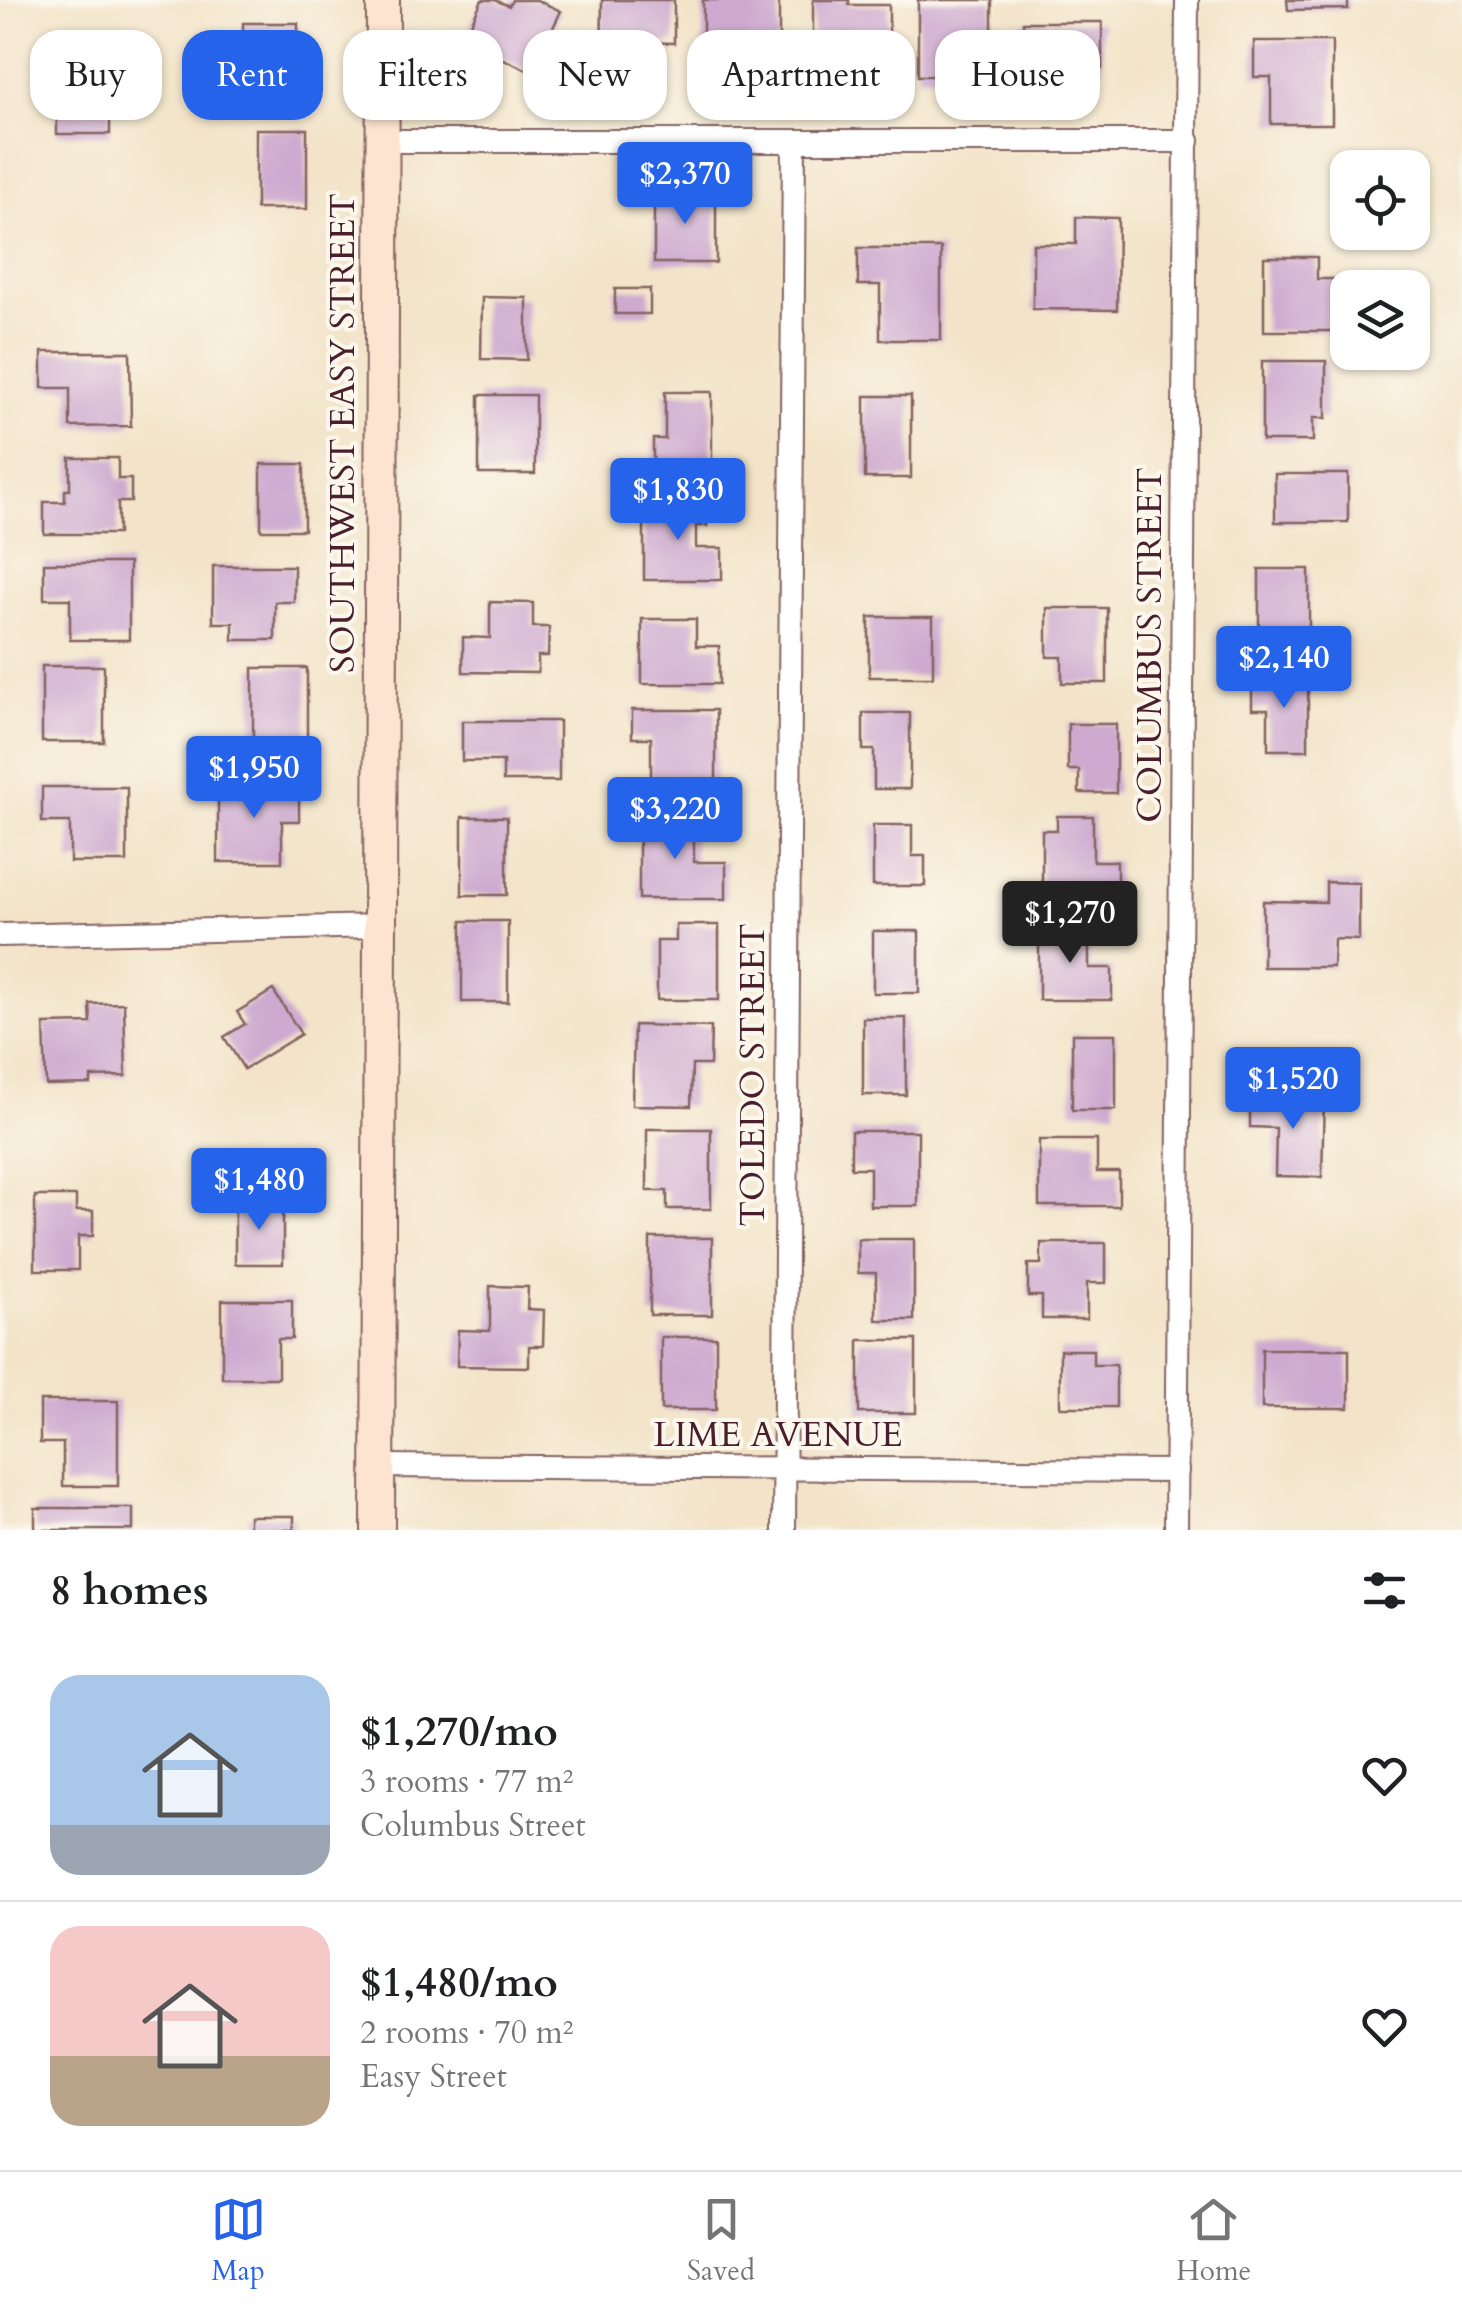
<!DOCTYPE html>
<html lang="en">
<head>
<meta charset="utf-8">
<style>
  :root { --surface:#fff; --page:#f6f6f6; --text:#202124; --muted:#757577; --line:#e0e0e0; --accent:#2563eb }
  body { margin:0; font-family:Cardo,serif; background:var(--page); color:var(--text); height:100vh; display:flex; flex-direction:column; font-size:38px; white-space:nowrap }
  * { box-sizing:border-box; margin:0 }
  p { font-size:32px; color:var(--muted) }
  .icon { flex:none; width:55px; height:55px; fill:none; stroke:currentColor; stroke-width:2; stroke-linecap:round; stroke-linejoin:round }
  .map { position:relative; height:1530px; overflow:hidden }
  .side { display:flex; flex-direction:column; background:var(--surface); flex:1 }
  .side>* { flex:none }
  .guide { position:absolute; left:30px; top:30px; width:1402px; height:90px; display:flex; gap:20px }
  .controls { position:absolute; left:1330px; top:150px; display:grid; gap:20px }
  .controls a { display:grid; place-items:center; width:100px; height:100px; border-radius:20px; background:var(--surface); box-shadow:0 2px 8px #0004; font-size:50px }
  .price { position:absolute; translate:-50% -85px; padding:0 22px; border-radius:10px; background:var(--accent); color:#fff; font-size:32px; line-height:65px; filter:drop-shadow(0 2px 5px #0008) }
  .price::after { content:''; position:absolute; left:50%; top:60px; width:30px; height:22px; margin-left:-15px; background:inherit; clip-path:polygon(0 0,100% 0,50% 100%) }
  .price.active { background:#222; color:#fff }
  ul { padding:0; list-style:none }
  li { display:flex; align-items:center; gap:30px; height:250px; padding:0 50px }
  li+li { border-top:2px solid var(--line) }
  li span { display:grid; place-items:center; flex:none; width:280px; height:200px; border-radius:30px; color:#555 }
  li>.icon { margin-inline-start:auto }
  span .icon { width:120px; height:120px; fill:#fffc; stroke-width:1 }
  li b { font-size:42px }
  h2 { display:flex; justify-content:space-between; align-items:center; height:120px; padding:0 50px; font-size:42px }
  .tag { padding:0 35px; border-radius:30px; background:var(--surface); box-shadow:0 2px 8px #0004; font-size:35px; line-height:90px }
  .tag.active { background:var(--accent); color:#fff }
  .tabs { display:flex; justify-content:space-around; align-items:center; height:140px; border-top:2px solid var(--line); background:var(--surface); font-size:28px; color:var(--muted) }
  .tabs a { display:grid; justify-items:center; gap:5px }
  .tabs .active { color:var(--accent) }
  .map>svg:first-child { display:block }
  .building { fill:#ceaad0 }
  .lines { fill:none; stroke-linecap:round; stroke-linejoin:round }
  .street-casing { stroke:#856462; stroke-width:26 }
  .secondary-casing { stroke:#856462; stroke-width:36 }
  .street { stroke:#fff; stroke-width:22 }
  .secondary { stroke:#fde4d0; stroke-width:32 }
  .labels { text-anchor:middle; stroke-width:8; stroke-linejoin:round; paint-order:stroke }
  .street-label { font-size:35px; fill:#4a1f2b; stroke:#fbf7ec }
</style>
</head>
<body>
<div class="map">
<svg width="1462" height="1530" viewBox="0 0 1462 1530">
  <rect width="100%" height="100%" fill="#fbf7ec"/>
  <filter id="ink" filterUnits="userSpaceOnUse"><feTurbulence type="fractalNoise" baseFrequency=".01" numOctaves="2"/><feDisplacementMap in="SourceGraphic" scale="20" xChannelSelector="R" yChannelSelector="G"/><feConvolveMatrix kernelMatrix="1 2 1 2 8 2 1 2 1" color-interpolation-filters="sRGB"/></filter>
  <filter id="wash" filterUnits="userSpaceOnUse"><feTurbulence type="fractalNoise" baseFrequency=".0048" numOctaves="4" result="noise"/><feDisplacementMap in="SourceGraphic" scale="40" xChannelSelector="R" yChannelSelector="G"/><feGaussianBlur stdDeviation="2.25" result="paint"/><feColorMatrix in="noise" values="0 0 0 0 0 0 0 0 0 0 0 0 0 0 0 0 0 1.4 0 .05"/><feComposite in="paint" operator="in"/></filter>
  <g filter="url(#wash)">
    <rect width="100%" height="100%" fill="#f3e4c9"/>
    <g id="blocks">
      <!-- building -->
      <g class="building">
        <polygon points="482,0 495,0 509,6 512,0 537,0 561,11 532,72 463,41"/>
        <polygon points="602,0 674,0 674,43 632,42 632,71 601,70"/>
        <polygon points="703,0 779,0 779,43 739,43 739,69 703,69"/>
        <polygon points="813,0 849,0 849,5 889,5 889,67 813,67"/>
        <polygon points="918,0 992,0 992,50 952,50 952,76 918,76"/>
        <polygon points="1287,0 1348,0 1348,9 1288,10"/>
        <rect x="1023" y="22" width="79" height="47"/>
        <polygon points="243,23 298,23 298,101 258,101 258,72 243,72"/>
        <rect x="57" y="36" width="53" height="98"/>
        <polygon points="1254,41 1332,41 1332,124 1271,124 1271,77 1254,77"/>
        <rect x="256" y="129" width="51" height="80"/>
        <rect x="654" y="191" width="62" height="72"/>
        <polygon points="1076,217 1118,218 1117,310 1033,309 1033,244 1076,244"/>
        <polygon points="858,248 941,248 941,340 880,340 880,285 858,285"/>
        <polygon points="1264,257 1317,257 1317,279 1336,279 1336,331 1264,331"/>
        <rect x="615" y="289" width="35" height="25"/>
        <polygon points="482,297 527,298 527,360 481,359"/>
        <polygon points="42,352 130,352 131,426 70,427 70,388 42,388"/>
        <polygon points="1262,361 1326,361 1326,418 1313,418 1313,441 1262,441"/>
        <polygon points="665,392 712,392 712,476 653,476 653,439 665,439"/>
        <rect x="479" y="395" width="56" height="79"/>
        <rect x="865" y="396" width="46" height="82"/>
        <polygon points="70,458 118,458 118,479 131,479 131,502 118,502 118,534 44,534 44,502 65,502 65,490 70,490"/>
        <rect x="261" y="464" width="43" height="66"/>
        <rect x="1275" y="474" width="73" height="48"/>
        <polygon points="644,501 707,501 707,526 696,526 696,548 722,548 722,580 644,580"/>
        <polygon points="44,563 129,563 129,640 70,640 70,599 44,599"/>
        <polygon points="213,566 294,566 294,602 275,602 275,640 233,640 233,623 213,623"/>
        <rect x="1259" y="569" width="50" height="80"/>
        <polygon points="490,602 533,603 533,627 549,627 548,656 538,656 538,673 463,672 463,637 490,638"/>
        <polygon points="1047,608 1107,608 1107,683 1062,683 1062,657 1047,657"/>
        <rect x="869" y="617" width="64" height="60"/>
        <polygon points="642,619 696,619 696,646 719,646 719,684 642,684"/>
        <rect x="42" y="666" width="62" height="76"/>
        <rect x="253" y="668" width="54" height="72"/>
        <polygon points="1252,678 1308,678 1308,750 1268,750 1268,709 1252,709"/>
        <polygon points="632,710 716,710 716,791 651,791 651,738 632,738"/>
        <polygon points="863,713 910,713 910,789 874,789 874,750 863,750"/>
        <polygon points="462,721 559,721 559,781 503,781 503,761 462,761"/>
        <polygon points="1068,724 1116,724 1116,793 1079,793 1079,770 1068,770"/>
        <polygon points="218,785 299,785 299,821 282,821 282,862 218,862"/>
        <polygon points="42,787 127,787 127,862 70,862 70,822 42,822"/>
        <polygon points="639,816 694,816 694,862 726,862 726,899 639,899"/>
        <polygon points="1057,816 1093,816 1093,861 1117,861 1117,899 1042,899 1042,830 1057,830"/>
        <rect x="462" y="817" width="45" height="78"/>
        <polygon points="873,825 912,825 912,856 925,856 925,886 873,886"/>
        <polygon points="1326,882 1359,883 1359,940 1334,939 1333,967 1263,967 1263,901 1326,902"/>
        <rect x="462" y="921" width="46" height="81"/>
        <polygon points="1039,924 1089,924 1089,968 1112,968 1112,1000 1039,1000"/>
        <polygon points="676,925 719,925 719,1000 657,1000 657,941 676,941"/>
        <rect x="873" y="931" width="46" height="62"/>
        <polygon points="273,990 301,1034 244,1069 224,1037 245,1024 237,1012"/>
        <polygon points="124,1003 126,1076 91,1077 91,1084 46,1085 44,1024 91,1023 90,1004"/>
        <rect x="863" y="1018" width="43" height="77"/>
        <polygon points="634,1025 711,1027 710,1065 692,1065 691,1106 632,1105"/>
        <rect x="1072" y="1034" width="44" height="76"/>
        <polygon points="1250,1096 1324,1097 1322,1177 1275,1176 1276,1128 1250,1127"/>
        <polygon points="647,1129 711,1129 711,1209 667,1209 667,1191 647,1191"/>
        <polygon points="851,1131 918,1131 918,1206 870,1206 870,1168 851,1168"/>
        <polygon points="1039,1140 1097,1140 1097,1172 1119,1172 1119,1206 1039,1206"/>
        <polygon points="35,1196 76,1196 76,1211 93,1211 93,1236 78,1236 78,1270 35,1270"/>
        <rect x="235" y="1202" width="48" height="62"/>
        <rect x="650" y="1238" width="62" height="77"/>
        <polygon points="858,1239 914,1239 914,1320 876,1320 876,1273 858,1273"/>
        <polygon points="1041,1243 1106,1243 1106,1283 1087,1283 1087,1319 1042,1319 1042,1296 1028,1296 1028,1264 1041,1264"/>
        <polygon points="490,1286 528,1287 527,1309 544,1310 543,1346 529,1346 529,1367 457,1366 458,1330 490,1331"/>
        <polygon points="222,1300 292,1300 292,1339 278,1339 278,1378 222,1378"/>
        <rect x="661" y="1337" width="55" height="73"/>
        <rect x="859" y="1340" width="57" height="73"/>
        <rect x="1262" y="1349" width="87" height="59"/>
        <polygon points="1060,1350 1093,1350 1093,1365 1116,1365 1116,1407 1060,1407"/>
        <polygon points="40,1401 118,1401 118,1486 63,1486 63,1443 40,1443"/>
        <rect x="35" y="1508" width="98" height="22"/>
        <rect x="249" y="1516" width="45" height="14"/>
      </g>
    </g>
  </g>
  <g filter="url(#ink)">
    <use href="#blocks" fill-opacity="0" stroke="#856462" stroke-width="2.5"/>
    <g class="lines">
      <defs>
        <g id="street">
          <polyline points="383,141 1188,141"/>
          <polyline points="0,935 379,926"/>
          <polyline points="379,1466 1177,1471"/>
          <polyline points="784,1530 794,141"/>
          <polyline points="1176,1530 1187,0"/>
        </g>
        <polyline id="secondary" points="378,1530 383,0"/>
      </defs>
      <!-- street casing -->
      <use href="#street" class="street-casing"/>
      <!-- secondary casing -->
      <use href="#secondary" class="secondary-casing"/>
      <!-- street -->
      <use href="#street" class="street"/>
      <!-- secondary -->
      <use href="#secondary" class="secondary"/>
    </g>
  </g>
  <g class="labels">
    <!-- street labels -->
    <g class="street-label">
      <text transform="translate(342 433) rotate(-90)" y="12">SOUTHWEST EASY STREET</text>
      <text transform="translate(1149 645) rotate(-90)" y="12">COLUMBUS STREET</text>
      <text transform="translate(752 1075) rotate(-90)" y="12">TOLEDO STREET</text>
      <text x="778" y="1446">LIME AVENUE</text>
    </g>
  </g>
</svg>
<div class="controls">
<a><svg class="icon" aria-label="locate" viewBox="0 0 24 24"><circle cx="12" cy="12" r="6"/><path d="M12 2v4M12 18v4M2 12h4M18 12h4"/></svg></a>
<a><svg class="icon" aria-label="layers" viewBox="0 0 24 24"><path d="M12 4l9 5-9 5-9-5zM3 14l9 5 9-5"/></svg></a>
</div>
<b class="price" style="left:685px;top:227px">$2,370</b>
<b class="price" style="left:678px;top:543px">$1,830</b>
<b class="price" style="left:1284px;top:711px">$2,140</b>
<b class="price" style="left:254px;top:821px">$1,950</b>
<b class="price" style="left:675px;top:862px">$3,220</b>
<b class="price active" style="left:1070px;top:966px">$1,270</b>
<b class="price" style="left:1293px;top:1132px">$1,520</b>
<b class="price" style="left:259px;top:1233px">$1,480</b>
<div class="guide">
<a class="tag">Buy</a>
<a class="tag active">Rent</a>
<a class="tag">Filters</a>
<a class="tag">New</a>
<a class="tag">Apartment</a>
<a class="tag">House</a>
</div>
</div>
<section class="side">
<h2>8 homes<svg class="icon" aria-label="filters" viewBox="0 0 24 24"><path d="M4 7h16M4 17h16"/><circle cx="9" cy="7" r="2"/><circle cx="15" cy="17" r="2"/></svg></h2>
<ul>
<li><span style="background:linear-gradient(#a9c7e8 75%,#9aa5b1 0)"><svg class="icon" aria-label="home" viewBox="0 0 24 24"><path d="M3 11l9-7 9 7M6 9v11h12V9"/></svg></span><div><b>$1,270/mo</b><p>3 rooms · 77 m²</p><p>Columbus Street</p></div><svg class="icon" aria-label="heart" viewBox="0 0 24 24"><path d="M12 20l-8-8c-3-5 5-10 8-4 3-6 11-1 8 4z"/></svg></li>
<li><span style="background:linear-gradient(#f6c9c9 65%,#b9a48a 0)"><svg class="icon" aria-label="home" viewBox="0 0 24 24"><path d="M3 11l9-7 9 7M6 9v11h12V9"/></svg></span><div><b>$1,480/mo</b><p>2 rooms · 70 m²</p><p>Easy Street</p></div><svg class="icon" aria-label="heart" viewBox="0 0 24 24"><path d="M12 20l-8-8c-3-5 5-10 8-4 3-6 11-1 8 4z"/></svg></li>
</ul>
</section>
<nav class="tabs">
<a class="active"><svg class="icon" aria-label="map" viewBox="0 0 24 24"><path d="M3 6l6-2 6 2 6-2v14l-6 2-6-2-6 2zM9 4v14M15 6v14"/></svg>Map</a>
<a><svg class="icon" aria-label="saved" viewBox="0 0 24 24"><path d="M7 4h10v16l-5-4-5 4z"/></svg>Saved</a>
<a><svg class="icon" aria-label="home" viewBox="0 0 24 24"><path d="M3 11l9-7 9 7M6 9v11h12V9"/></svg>Home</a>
</nav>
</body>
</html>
